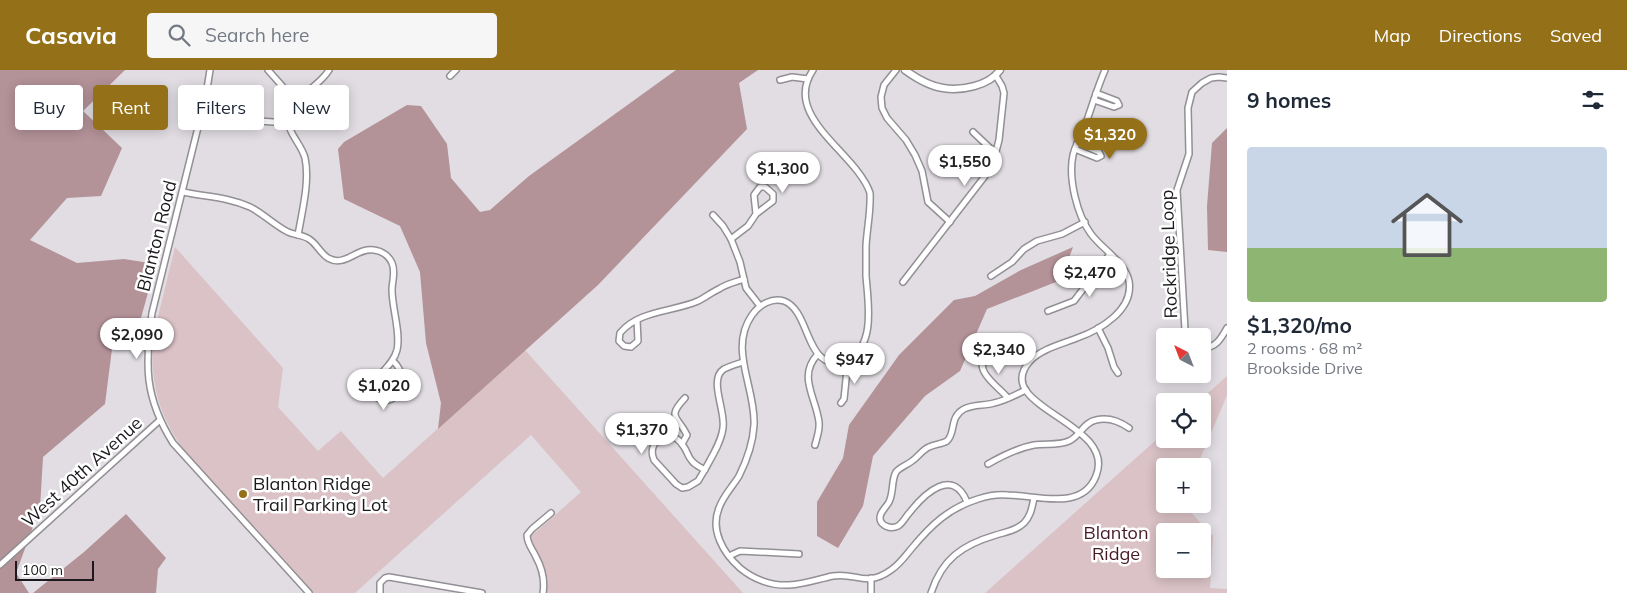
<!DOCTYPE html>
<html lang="en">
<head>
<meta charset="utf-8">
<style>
  :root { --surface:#fff; --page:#f6f6f7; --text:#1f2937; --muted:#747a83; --line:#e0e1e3; --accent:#947018 }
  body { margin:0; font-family:Mulish,sans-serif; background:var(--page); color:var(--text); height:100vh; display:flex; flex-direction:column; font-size:19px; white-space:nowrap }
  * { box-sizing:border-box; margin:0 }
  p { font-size:16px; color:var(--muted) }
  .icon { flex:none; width:28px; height:28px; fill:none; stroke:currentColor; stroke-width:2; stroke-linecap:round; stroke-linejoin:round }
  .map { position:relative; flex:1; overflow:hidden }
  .drawer { display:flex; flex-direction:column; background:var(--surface); width:400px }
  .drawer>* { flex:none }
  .hud { position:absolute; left:15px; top:15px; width:475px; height:45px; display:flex; gap:10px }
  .needle { width:32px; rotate:318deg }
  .tools { position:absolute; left:1156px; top:258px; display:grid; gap:10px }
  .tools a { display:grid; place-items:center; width:55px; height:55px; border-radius:5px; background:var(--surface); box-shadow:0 2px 12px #0003; font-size:25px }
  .scale { position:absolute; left:15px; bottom:12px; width:79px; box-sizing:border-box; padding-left:5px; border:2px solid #1b191c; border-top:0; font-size:14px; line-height:18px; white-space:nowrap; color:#1b191c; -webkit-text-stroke:4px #fff; paint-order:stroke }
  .price { position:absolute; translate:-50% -42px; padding:0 11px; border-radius:18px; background:#fff; color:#222; font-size:16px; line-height:32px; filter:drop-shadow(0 1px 2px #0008) }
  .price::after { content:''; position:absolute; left:50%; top:30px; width:15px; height:11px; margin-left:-8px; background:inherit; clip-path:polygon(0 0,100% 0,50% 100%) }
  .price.on { background:var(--accent); color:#fff }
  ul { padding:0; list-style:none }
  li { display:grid; align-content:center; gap:10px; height:265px; padding:0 20px }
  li+li { border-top:1px solid var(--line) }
  li span { display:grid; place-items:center; height:155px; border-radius:5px; color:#555 }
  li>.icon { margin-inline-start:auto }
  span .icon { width:90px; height:90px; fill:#fffc; stroke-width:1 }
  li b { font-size:21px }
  h2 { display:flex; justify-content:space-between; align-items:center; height:60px; padding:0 20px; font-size:21px }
  .chip { padding:0 18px; border-radius:5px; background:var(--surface); box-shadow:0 2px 12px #0003; font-size:18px; line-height:45px }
  .chip.on { background:var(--accent); color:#fff }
  header { display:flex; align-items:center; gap:30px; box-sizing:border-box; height:70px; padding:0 25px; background:var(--accent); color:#fff }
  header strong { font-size:24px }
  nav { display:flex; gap:28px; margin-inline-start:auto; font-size:18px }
  .search { width:350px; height:45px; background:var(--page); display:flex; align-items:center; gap:12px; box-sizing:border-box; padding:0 18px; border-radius:5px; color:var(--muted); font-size:19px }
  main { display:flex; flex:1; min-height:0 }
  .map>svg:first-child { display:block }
  .green { fill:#dac2c6; fill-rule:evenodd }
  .forest { fill:#b39298 }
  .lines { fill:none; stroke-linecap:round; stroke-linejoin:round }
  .minor-casing { stroke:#928f95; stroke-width:8 }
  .tertiary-casing { stroke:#928f95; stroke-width:9 }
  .minor { stroke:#fff; stroke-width:5 }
  .tertiary { stroke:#fff; stroke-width:6 }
  .poi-dot { fill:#947018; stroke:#fff; stroke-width:2 }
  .labels { text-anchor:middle; stroke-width:5; stroke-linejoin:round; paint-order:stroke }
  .street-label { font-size:18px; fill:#1b191c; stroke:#fff }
  .poi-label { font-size:18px; fill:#1b191c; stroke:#fff; text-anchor:start }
  .park-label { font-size:18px; fill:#471a27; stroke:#fff }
</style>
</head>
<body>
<header>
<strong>Casavia</strong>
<div class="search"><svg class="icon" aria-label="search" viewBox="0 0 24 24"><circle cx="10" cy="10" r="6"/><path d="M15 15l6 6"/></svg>Search here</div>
<nav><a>Map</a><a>Directions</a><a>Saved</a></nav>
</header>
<main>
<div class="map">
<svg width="1227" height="523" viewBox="0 0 1227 523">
  <rect width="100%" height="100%" fill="#e1dde3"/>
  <!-- green -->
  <g class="green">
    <path d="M175,177L283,298L278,337L318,381L341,361L383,408L525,280L743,523H546L542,494L530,473L529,468L581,422L531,365L355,523H314L184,380C157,343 149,308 154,263Z"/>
    <path d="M1227,306V325L1201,387L1191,396H1165V434H1183L1213,466L1210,518L1227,519V523H985L1165,362V369H1202V331H1199ZM1165,461H1202V499H1165Z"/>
  </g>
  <!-- forest -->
  <g class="forest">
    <polygon points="0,0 125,0 83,41 122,78 101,126 67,128 30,170 77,193 124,189 156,194 139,255 116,258 112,279 105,334 43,387 40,438 16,503 29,523 0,523"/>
    <polygon points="676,0 758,0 739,13 747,59 598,215 438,359 441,333 426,273 420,202 400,156 344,129 338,79 344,72 407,35 421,36 447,74 451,108 480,142 490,140 529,106"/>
    <polygon points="1227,58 1227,182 1208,180 1207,136 1212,73"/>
    <polygon points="1073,177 1061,210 987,239 960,301 925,326 873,386 863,436 838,478 817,466 817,432 843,388 849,355 899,285 954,230 975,226 1021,200"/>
    <polygon points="126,444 166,488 158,499 156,523 33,523 84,482"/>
  </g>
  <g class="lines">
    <defs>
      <g id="minor">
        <path d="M210,0L206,25L152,243C145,295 144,327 173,373L309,523"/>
        <polyline points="268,0 308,45"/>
        <path d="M813,0C781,47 857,83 870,123C871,141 867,158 866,176C866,186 866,196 866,206C868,232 876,275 848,290C840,295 829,294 821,287C806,274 804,238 784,231C772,227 759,235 752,245C728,279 756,318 754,355C753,373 747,390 739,406C733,416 723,426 719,438C710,460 723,483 740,498C753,509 771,516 789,515C805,514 818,509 833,506C856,502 866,518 891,500C900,494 906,485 912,478C931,455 949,438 978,429C987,426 997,424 1008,425C1036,425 1082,442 1096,406C1118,352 989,337 1030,291C1041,279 1062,274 1077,268C1100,260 1134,240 1129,211C1125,192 1102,179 1091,164C1077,145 1068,109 1073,85C1076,73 1083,62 1087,50C1093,33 1098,16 1105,0"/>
        <polyline points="896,0 884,15 881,27 882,38 887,48 906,70 915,85 922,101 928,132 950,152"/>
        <polyline points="450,6 456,0"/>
        <polyline points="780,10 792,7 808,9"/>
        <polyline points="1094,30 1114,37 1119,35 1117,31 1096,23"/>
        <polyline points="259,51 288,53"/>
        <polyline points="973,62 992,80 996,81"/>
        <polyline points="1075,79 1097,88 1101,86 1099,82 1077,73"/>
        <path d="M183,122C206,127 228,127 250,137C264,144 274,155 288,162C295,165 303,165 309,169C317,174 320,183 328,188C345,198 357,177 374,180C382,181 389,186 392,193C396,202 392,211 392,220C392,238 401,263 397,280C393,295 380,302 373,314L374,325C393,344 414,310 393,291"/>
        <polyline points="713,145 723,156 731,169 740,192 746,218 760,236"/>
        <path d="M298,165C302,142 310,111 305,88C301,72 283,60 290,42C297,24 319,17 329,0"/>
        <polyline points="731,169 748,156 756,144 773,131 773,124 765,117 760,117 754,125 756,144"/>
        <polyline points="991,206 1012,192 1024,179 1037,171 1062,164 1085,152"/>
        <polyline points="903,212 985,106 994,89 999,70 1004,23 1002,16 996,6"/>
        <polyline points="1048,241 1074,231 1110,184"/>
        <path d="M637,250L638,271L631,277L624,276L619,271L620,263C639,240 673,242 698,231C706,227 712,222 719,219C726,214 736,212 744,209"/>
        <polyline points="1098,258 1108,278 1114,297 1118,303"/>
        <polyline points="1187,266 1185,260 1177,120 1189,84 1188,38 1192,22 1202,13 1211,8 1219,7 1227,8"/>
        <path d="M1202,278C1216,278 1221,269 1227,258"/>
        <path d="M1001,279C994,280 991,282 986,286C972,300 1000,318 1008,328"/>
        <polyline points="841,333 844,329 848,290"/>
        <path d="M682,374L687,365C678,346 666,348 685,328"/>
        <path d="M815,375C817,367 820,360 819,352C816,327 797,306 818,284"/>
        <path d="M988,394C1002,386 1018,378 1034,375C1046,373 1058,376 1069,371C1080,366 1084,352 1096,350C1108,347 1119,351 1129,358"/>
        <path d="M705,400C700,397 695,395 692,391C688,387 687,381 684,377C677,365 661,359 654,375C651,380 652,385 654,390L676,414L682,418L688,417L698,411L704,401C711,388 721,373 723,358C726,341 708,309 724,299C730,296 737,294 743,292"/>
        <path d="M967,432C953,397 925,423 910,442C906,446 903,453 898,456C892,459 884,457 881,452C877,444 886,438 889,432C894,422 891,411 896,402C900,397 907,395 912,391C918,387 922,380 929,377C935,374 942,374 947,371C956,363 949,347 964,339C974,334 984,336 994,333C1005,331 1015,325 1026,320"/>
        <polyline points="729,486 740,481 799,484"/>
        <polyline points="0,495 160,350"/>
        <polyline points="871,508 871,523"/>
        <polyline points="380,523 380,513 385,508 389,507 482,523"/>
        <path d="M543,523C545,511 542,498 536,487C533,480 527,474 527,465L532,459L551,443"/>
        <path d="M931,523C942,489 962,475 996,465C1006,462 1017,460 1024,453C1031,446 1032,437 1034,428"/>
      </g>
      <path id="tertiary" d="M905,0C916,8 929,16 943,18C961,21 989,16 1000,0"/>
    </defs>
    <!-- minor casing -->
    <use href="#minor" class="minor-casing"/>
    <!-- tertiary casing -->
    <use href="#tertiary" class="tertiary-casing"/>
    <!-- minor -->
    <use href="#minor" class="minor"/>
    <!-- tertiary -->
    <use href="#tertiary" class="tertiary"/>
  </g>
  <!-- markers -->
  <circle class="poi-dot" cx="243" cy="424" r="5"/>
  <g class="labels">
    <!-- street labels -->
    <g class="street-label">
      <text transform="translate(157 166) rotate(-76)" y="6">Blanton Road</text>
      <text transform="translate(1169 184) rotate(-92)" y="6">Rockridge Loop</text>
      <text transform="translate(82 402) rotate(-42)" y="6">West 40th Avenue</text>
    </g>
    <!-- poi labels -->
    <g class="poi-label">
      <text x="253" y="420">Blanton Ridge<tspan x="253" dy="21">Trail Parking Lot</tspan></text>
    </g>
    <!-- park labels -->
    <g class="park-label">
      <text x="1116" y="469">Blanton<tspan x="1116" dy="21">Ridge</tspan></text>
    </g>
  </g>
</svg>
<div class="tools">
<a><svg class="needle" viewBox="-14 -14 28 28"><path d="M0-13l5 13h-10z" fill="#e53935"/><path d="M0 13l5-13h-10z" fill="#747a83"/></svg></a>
<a><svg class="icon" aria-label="locate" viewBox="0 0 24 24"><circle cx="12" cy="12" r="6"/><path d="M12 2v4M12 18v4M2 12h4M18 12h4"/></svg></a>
<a>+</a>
<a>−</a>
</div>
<div class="scale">100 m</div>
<b class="price on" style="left:1110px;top:90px">$1,320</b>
<b class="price" style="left:965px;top:117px">$1,550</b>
<b class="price" style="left:783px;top:124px">$1,300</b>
<b class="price" style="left:1090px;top:228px">$2,470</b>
<b class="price" style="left:137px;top:290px">$2,090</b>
<b class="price" style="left:999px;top:305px">$2,340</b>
<b class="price" style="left:855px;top:315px">$947</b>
<b class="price" style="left:384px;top:341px">$1,020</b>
<b class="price" style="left:642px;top:385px">$1,370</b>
<div class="hud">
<a class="chip">Buy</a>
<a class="chip on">Rent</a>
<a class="chip">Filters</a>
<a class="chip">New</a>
</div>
</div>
<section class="drawer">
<h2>9 homes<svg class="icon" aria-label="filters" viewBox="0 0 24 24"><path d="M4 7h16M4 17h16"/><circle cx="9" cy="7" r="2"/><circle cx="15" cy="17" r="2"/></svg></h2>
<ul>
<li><span style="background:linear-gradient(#c9d6e8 65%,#8fb573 0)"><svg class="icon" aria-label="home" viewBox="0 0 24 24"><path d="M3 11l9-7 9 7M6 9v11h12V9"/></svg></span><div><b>$1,320/mo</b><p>2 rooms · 68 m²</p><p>Brookside Drive</p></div></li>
</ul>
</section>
</main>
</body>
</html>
